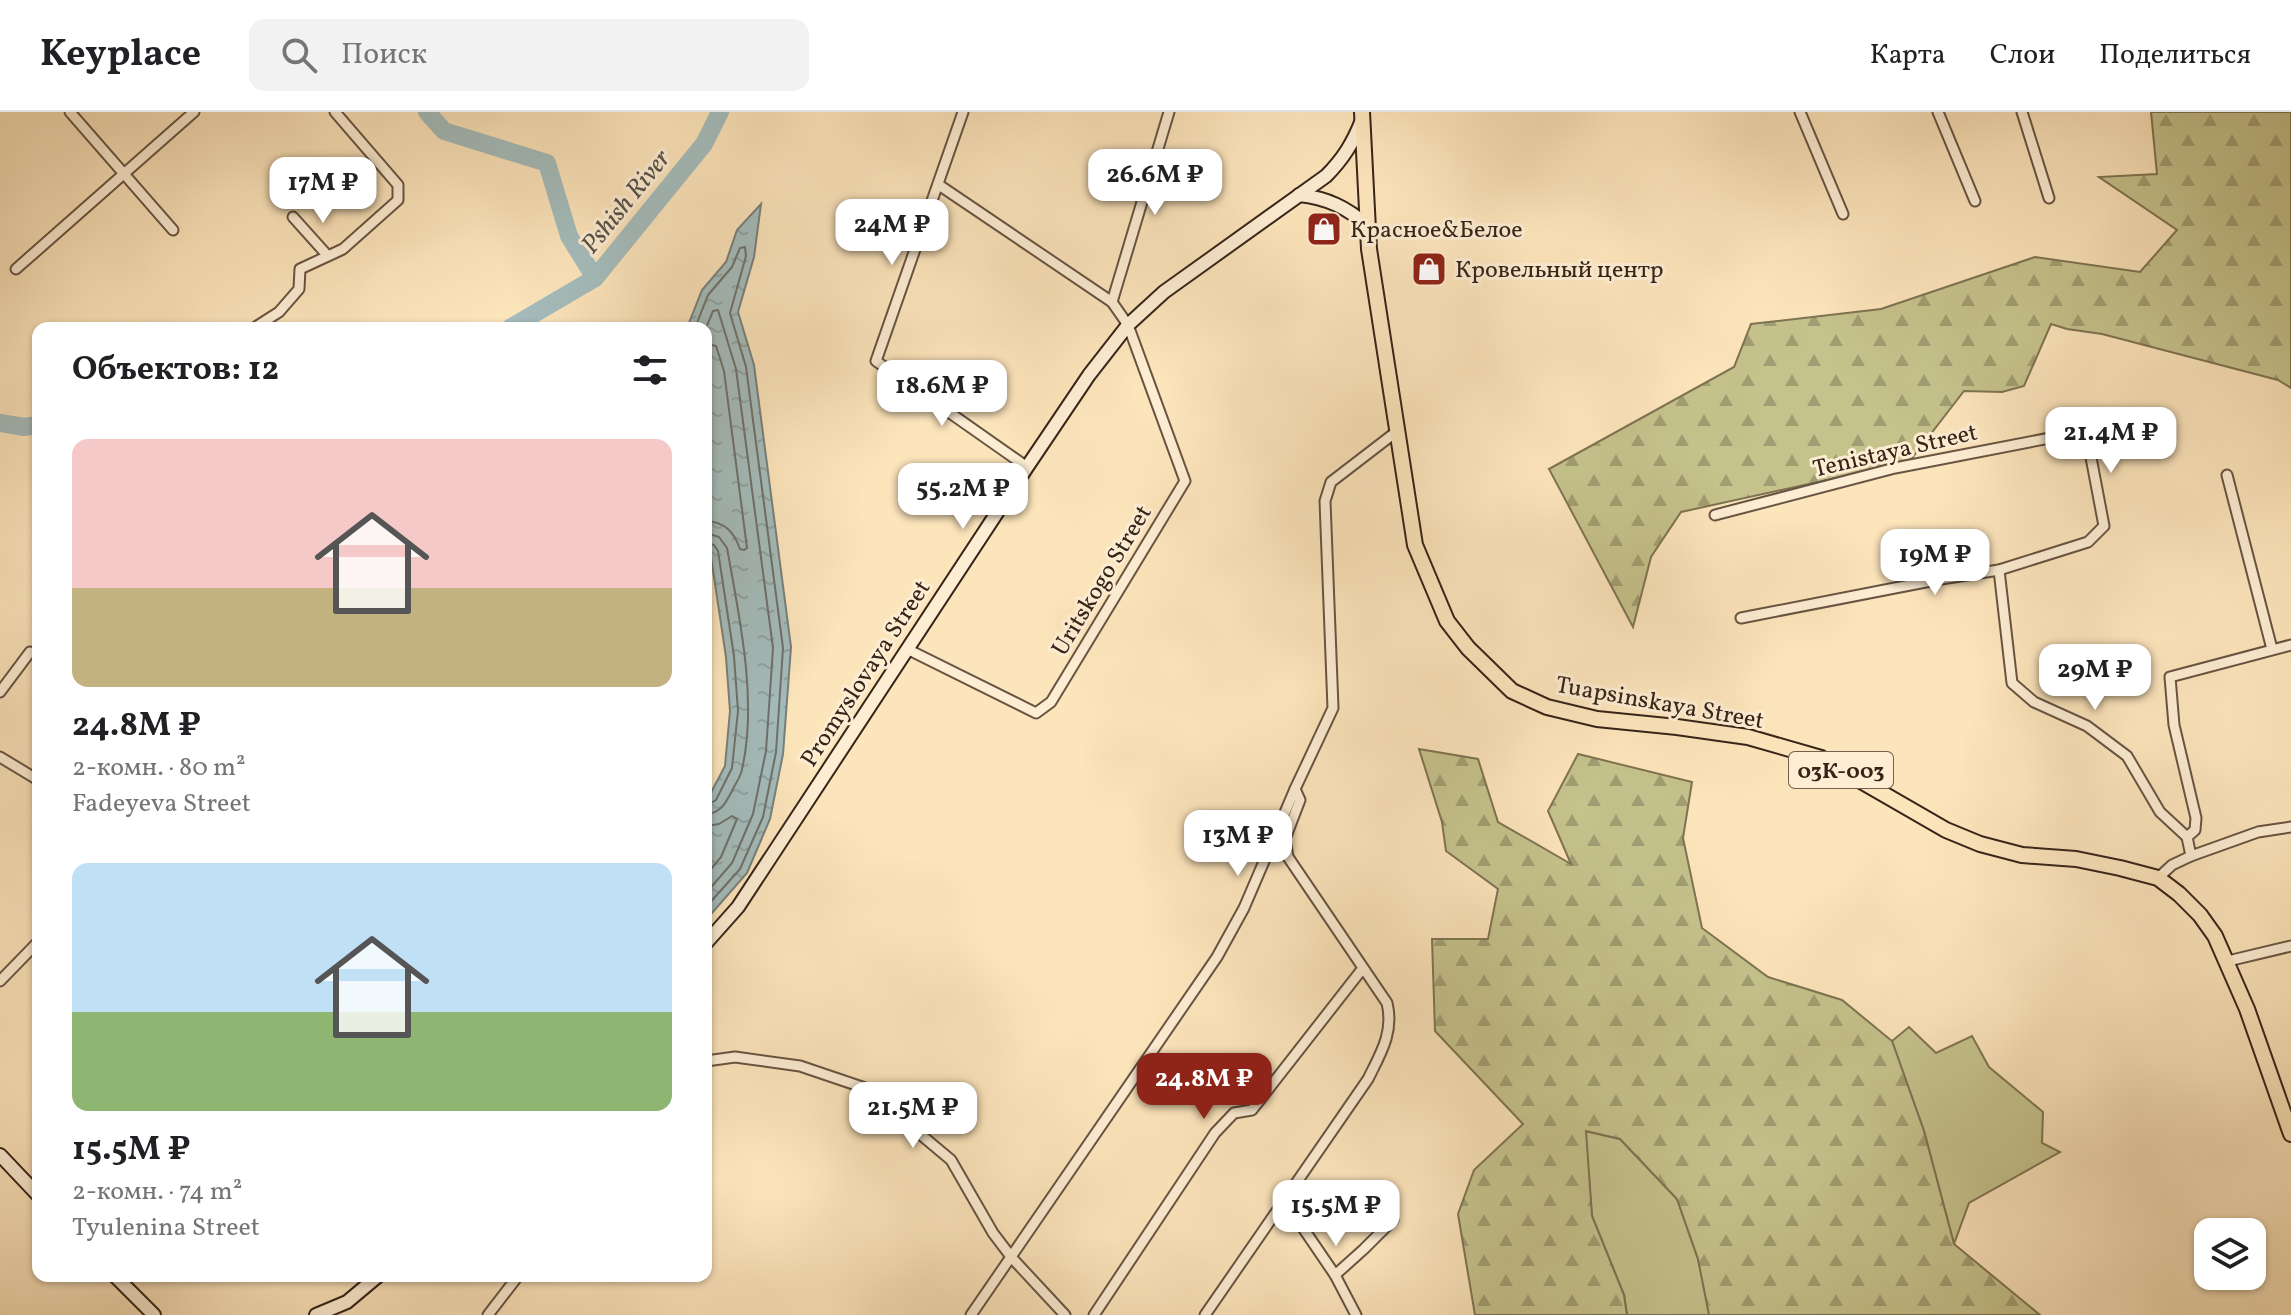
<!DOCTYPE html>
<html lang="ru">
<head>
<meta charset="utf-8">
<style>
  :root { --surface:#fff; --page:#f2f2f2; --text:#202124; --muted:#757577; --line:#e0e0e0; --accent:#8f2418 }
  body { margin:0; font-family:Vollkorn,serif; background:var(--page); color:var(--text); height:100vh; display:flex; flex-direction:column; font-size:30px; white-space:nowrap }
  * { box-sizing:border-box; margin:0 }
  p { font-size:26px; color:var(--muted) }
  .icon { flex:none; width:44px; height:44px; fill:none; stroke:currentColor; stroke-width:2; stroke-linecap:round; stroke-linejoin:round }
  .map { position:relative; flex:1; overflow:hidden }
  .drawer { position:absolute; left:32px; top:210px; width:680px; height:960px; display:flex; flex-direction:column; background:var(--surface); border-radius:16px; box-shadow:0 2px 6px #0004 }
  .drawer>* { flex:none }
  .buttons { position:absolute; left:2194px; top:1106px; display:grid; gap:16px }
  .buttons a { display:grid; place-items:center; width:72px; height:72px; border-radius:16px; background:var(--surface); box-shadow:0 2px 6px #0004; font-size:40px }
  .price { position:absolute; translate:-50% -68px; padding:0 18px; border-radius:16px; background:#fff; color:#222; font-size:26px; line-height:52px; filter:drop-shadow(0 2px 4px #0008) }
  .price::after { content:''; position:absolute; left:50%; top:48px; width:24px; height:18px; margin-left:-12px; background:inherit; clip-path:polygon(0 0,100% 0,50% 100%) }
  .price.on { background:var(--accent); color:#fff }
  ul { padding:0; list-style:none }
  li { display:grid; align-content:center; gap:16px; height:424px; padding:0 40px }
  li span { display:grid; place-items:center; height:248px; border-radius:16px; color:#555 }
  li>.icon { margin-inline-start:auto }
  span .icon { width:144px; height:144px; fill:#fffc; stroke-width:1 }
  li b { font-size:34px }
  h2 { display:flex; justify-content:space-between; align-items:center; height:96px; padding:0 40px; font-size:34px }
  header { display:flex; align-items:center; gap:48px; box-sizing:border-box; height:112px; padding:0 40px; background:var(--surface); border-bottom:2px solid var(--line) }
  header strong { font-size:38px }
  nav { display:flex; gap:44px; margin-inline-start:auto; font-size:28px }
  .search { width:560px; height:72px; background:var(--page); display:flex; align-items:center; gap:20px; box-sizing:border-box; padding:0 28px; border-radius:16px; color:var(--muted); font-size:30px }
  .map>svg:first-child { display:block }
  .grass { fill:#c5c28c; stroke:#7e7352; stroke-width:2 }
  .forest { fill:url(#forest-firs); stroke:#7e7352; stroke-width:2 }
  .water { fill:url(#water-ripples); stroke:#787f7b; stroke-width:2 }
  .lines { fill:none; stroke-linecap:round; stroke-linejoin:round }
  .shore { stroke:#6d706a; stroke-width:2 }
  .river { stroke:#a4bcbc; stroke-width:18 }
  .street-casing { stroke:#685442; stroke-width:13 }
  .secondary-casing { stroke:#362419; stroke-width:16 }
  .primary-casing { stroke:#362419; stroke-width:18 }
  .street { stroke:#fdedd3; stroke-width:9 }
  .secondary { stroke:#fdedd3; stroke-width:12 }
  .primary { stroke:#fce4bb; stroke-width:14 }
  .labels { text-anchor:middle; stroke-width:6; stroke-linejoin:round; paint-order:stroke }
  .shield { fill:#fdedd3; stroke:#726051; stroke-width:2 }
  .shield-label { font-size:22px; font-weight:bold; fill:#362419 }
  .poi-label { font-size:24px; fill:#362419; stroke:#fdedd3; text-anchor:start }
  .street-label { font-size:24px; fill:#362419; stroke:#fdedd3 }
  .water-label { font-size:26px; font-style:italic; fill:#57524a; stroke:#fdedd3 }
</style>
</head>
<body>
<header>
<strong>Keyplace</strong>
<div class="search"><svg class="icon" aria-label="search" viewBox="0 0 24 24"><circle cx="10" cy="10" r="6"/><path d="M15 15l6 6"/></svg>Поиск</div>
<nav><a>Карта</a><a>Слои</a><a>Поделиться</a></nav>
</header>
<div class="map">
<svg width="2291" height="1203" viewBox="0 0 2291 1203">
  <defs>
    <pattern id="forest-firs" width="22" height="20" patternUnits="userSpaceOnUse" patternTransform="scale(2)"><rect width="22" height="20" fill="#c5c28c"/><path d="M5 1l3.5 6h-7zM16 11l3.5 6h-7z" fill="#a19d72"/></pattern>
    <pattern id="water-ripples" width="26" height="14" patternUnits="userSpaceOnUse" patternTransform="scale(2)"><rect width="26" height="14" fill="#a4bcbc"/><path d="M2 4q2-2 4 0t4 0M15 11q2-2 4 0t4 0" fill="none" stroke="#8ea1a1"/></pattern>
  </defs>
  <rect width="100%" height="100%" fill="#fce4bb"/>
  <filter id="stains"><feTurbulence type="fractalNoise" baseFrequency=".0025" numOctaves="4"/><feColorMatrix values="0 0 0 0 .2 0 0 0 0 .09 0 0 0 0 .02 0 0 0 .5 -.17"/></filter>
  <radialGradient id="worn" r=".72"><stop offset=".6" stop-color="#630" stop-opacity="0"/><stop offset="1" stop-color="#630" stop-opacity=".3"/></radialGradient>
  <!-- grass -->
  <g class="grass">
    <polygon points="1909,915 1936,941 1972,924 1989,955 2043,1000 2042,1031 2060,1040 1969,1091 1954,1132 1924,1019 1892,929"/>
    <polygon points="1585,1019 1620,1027 1677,1087 1698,1147 1710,1203 1627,1203 1624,1183 1592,1104"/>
  </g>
  <!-- forest -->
  <g class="forest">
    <polygon points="2151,0 2291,0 2291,276 2278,268 2102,222 2067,217 2051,212 2024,274 2002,280 1964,279 1909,350 1681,400 1651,445 1633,515 1549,357 1734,255 1751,212 1881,197 2035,145 2140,160 2177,118 2099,65 2157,62"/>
    <polygon points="1419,637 1478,647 1498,710 1571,752 1548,699 1578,642 1692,670 1683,726 1702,816 1768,865 1842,888 1892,929 1924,1019 1954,1132 2040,1203 1709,1203 1698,1147 1677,1087 1620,1027 1586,1019 1592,1104 1624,1183 1627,1203 1475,1203 1458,1102 1474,1058 1523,1012 1435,919 1432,827 1488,827 1498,777 1446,739 1442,710"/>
  </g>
  <!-- water -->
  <polygon class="water" points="761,92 754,145 738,200 754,253 791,535 783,642 770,707 747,761 712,801 706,805 706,690 725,654 730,599 726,545 706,412 706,216 687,216 702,178 726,150 737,118"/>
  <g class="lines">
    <!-- shore -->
    <g class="shore">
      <polyline points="695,216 708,183 732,155 740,136 745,135 746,144 730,201 746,255 783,536 776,640 763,705 740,757 706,795"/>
      <polyline points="706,216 713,199 718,198 736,257 773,536 766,639 753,702 732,751 706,781"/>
      <path d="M706,238L712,233L716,234L724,259L747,436L744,438L740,437C734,420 725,410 706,409"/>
      <path d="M706,421L719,425L727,436C739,503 758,589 742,657C741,665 735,672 732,679C725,692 721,701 706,702"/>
      <polyline points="706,431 714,433 718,439 734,544 738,599 732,656 716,688 711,691 706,692"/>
      <polyline points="706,714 719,712 732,704 737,707 721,745 706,763"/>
    </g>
    <!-- river -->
    <g class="river">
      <polyline points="427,0 444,19 547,51 569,124 595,166"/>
      <polyline points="510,216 595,166 704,32 720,0"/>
      <polyline points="0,311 24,315 38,313"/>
    </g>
    <defs>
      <g id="street">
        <polyline points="70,0 173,118"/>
        <polyline points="963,0 876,249 1027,355"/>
        <polyline points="1800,0 1843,102"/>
        <polyline points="1938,0 1975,89"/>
        <polyline points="2022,0 2049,86"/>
        <polyline points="939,73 1112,190"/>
        <polyline points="293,105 328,144"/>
        <polyline points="16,157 194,0"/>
        <polyline points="254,216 279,200 299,177 300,157 343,137 398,88 398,73 335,0"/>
        <polyline points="2227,363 2272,537"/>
        <polyline points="1715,403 1895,356 2086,319 2104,414 2088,430 1999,458 1941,467 1741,506"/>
        <polyline points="1999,458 2012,571 2034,590 2087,614 2127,644 2160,700 2187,725 2191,744"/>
        <polyline points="907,537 1036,601 1051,590 1185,369 1128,213 1112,190 1169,0"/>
        <polyline points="0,580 30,540"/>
        <polyline points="0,645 38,668"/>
        <polyline points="2187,725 2195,718 2196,706 2174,613 2170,565 2291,533"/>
        <polyline points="2158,766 2172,753 2191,744 2258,720 2291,715"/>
        <polyline points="2228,849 2291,834"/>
        <polyline points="0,869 38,830"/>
        <polyline points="706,949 735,945 800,954 865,976 951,1048 993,1121 1012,1146 1065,1203"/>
        <polyline points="1284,1088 1335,1163 1356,1203"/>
        <polyline points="1335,1163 1364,1137 1393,1108"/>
        <polyline points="488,1203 518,1164"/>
        <polyline points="971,1203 1217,845 1244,796 1295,677 1333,596 1325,389 1331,370 1396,320"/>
        <polyline points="1094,1203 1215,1021 1234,1001 1252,998 1363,856"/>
        <path d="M1205,1203L1368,967C1381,941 1394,920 1387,891L1288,745L1285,727L1300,688L1295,677"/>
      </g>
      <g id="secondary">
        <path d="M1299,83C1327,86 1346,95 1368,114"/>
        <path d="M706,831L738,795L1027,355L1089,263L1128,213L1164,180L1326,64C1343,47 1353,31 1362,8"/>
        <polyline points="0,1043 38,1083"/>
        <polyline points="115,1164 154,1203"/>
        <polyline points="316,1203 347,1190 378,1164"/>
      </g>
      <polyline id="primary" points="1362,0 1369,137 1415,433 1447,509 1468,536 1512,579 1547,595 1597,607 1677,615 1748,625 1821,646 1946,718 1980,732 2022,743 2076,747 2120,756 2158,766 2179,782 2200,803 2215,824 2247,897 2291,1022"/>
    </defs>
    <!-- street casing -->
    <use href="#street" class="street-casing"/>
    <!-- secondary casing -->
    <use href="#secondary" class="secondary-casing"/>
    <!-- primary casing -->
    <use href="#primary" class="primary-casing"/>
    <!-- street -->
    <use href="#street" class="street"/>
    <!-- secondary -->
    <use href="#secondary" class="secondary"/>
    <!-- primary -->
    <use href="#primary" class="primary"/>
  </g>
  <!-- icons -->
  <defs>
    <symbol id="shop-square" viewBox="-11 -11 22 22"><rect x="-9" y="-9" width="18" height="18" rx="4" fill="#8f2418" stroke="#fdedd3"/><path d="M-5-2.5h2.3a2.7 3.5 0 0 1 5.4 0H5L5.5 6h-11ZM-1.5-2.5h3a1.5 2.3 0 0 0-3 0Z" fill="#fff"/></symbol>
  </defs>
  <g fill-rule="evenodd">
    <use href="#shop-square" x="1304" y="97" width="40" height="40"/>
    <use href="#shop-square" x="1409" y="137" width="40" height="40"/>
  </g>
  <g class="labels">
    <!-- shield labels -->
    <rect class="shield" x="1789" y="640" width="104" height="36" rx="6"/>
    <g class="shield-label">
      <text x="1841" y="666">03К-003</text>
    </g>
    <!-- poi labels -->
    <g class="poi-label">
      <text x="1350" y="125">Красное&amp;Белое</text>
      <text x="1455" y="165">Кровельный центр</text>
    </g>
    <!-- street labels -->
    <g class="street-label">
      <text transform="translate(1895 338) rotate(-13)" y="8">Tenistaya Street</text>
      <text transform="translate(1101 468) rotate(-59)" y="8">Uritskogo Street</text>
      <text transform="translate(865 561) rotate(-57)" y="8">Promyslovaya Street</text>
      <text transform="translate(1660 590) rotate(10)" y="8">Tuapsinskaya Street</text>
    </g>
    <!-- water labels -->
    <g class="water-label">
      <text transform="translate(625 89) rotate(-51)" y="9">Pshish River</text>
    </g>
  </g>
  <rect width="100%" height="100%" filter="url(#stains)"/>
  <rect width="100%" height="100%" fill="url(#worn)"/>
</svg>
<div class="buttons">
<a><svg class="icon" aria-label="layers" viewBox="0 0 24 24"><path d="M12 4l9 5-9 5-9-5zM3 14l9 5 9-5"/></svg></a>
</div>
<b class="price" style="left:1155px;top:105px">26.6M ₽</b>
<b class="price" style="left:323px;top:113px">17M ₽</b>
<b class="price" style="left:892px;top:155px">24M ₽</b>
<b class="price" style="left:942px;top:316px">18.6M ₽</b>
<b class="price" style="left:2111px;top:363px">21.4M ₽</b>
<b class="price" style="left:963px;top:419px">55.2M ₽</b>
<b class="price" style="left:1935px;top:485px">19M ₽</b>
<b class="price" style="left:2095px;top:600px">29M ₽</b>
<b class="price" style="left:1238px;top:766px">13M ₽</b>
<b class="price on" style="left:1204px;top:1009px">24.8M ₽</b>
<b class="price" style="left:913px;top:1038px">21.5M ₽</b>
<b class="price" style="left:1336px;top:1136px">15.5M ₽</b>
<section class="drawer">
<h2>Объектов: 12<svg class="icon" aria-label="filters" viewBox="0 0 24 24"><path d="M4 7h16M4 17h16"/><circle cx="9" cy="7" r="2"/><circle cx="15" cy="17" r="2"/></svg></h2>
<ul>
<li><span style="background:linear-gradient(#f6c9c9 60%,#c2b280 0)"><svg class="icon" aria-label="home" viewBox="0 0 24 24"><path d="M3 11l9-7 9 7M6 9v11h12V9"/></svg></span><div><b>24.8M ₽</b><p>2-комн. · 80 m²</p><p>Fadeyeva Street</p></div></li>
<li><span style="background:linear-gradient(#bfe0f5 60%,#8fb573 0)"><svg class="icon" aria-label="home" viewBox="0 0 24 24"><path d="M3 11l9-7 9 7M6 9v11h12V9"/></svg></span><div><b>15.5M ₽</b><p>2-комн. · 74 m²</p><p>Tyulenina Street</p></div></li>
</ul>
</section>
</div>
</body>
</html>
